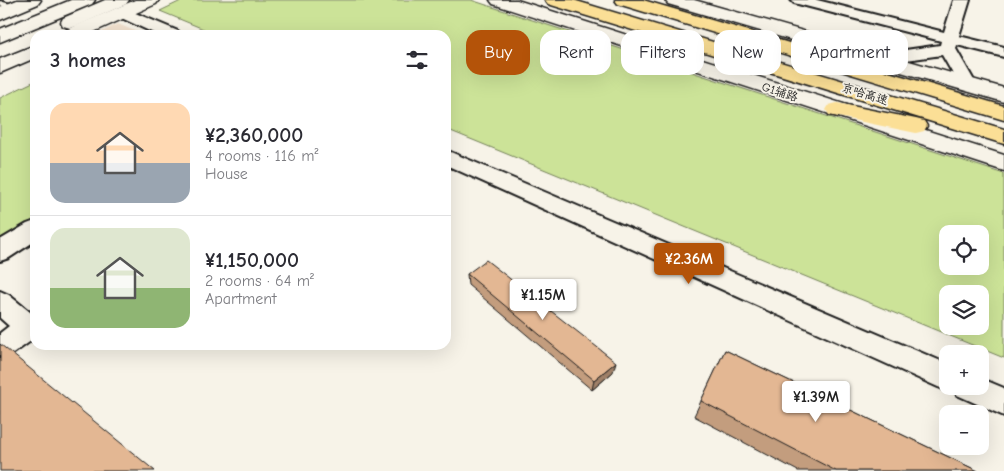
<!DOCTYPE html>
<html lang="en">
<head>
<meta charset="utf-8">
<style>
  :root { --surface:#fff; --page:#f7f7f7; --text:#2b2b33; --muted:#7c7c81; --line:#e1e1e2; --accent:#b45309 }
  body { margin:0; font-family:"Comic Neue","LXGW WenKai TC",sans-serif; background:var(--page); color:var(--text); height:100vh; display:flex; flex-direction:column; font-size:19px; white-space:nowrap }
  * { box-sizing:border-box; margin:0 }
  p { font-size:16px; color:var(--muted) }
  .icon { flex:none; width:28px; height:28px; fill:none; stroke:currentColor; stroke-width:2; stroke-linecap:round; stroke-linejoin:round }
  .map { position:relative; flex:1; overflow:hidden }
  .drawer { position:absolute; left:30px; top:30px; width:421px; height:320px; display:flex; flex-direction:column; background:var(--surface); border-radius:15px; box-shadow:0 5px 20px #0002 }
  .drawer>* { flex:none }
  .guide { position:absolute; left:466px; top:30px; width:462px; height:45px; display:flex; gap:10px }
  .fabs { position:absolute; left:939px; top:225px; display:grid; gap:10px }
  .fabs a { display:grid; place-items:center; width:50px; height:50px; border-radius:10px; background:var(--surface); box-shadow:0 5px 20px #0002; font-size:25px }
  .price { position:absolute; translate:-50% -42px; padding:0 11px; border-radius:5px; background:#fff; color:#222; font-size:16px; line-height:32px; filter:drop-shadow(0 1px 2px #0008) }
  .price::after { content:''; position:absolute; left:50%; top:30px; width:15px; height:11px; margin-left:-8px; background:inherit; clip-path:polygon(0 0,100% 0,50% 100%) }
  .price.current { background:var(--accent); color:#fff }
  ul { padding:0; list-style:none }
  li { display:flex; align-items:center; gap:15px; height:125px; padding:0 20px }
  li+li { border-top:1px solid var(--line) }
  li span { display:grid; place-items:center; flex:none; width:140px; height:100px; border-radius:15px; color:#555 }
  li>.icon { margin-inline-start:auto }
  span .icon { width:60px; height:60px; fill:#fffc; stroke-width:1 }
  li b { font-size:21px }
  h2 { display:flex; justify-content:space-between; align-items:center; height:60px; padding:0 20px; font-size:21px }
  .tag { padding:0 18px; border-radius:15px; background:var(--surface); box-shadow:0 5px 20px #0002; font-size:18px; line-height:45px }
  .tag.current { background:var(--accent); color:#fff }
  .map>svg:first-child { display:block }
  .built { fill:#f1e1ce }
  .green { fill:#cce398; stroke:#74805a; fill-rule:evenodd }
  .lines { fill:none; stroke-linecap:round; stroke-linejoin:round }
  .service-casing { stroke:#1c1c1c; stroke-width:4 }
  .minor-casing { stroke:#1c1c1c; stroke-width:4 }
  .tertiary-casing { stroke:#1c1c1c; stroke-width:3 }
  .secondary-casing { stroke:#1c1c1c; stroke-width:3 }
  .motorway-casing { stroke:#1c1c1c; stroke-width:3 }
  .service { fill:#f7f3e8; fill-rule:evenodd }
  .minor { fill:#f7f3e8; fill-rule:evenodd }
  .tertiary { fill:#f7f3e8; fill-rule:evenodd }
  .secondary { fill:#f7f3e8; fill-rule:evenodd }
  .motorway { fill:#fbdf96; fill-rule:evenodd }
  .wall { fill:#c39d7e; stroke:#1c1c1c }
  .shaded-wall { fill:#9f8067; stroke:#1c1c1c }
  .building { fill:#e3b793; stroke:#1c1c1c }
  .labels { text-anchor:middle; stroke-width:4; stroke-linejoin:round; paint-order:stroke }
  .far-street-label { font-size:12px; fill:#1c1c1c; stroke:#f7f3e8 }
</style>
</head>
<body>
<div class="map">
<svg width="1004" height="471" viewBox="0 0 1004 471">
  <rect width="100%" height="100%" fill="#f7f3e8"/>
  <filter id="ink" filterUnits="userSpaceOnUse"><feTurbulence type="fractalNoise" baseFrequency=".02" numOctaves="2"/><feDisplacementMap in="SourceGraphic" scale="10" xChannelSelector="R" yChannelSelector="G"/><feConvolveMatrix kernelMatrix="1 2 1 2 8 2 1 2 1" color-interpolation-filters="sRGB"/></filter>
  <g filter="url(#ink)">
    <!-- built -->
    <polygon class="built" points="118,24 144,35 95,35"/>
    <!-- green -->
    <g class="green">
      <path d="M183,0H471L1004,174V358L446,129V35H218L160,11ZM948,234H980V266H948ZM948,294H980V326H948Z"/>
      <polygon points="35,81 35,221 0,244 0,98"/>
    </g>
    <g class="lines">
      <defs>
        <polygon id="service" points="0,1 17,6 18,8 14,10 0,5"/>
        <g id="minor">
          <polygon points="791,0 817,0 944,32 954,0 970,0 959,36 1004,47 1004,57 957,45 956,49 976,84 973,88 967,90 961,88 942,55 878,64 872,63 869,59 872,55 878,54 940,45 941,41 794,3"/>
          <polygon points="121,7 178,31 180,35 158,35 115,15 113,12 115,9"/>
          <polygon points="446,150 948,364 948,386 980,386 980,378 1004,388 1004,416 957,395 954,389 948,391 938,387 446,165"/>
          <polygon points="35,221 35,241 9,258 0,261 0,240 27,224"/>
          <polygon points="0,291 9,295 35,316 35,338 10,356 0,360 0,333 9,326 0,318"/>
        </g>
        <g id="tertiary">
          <polygon points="17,0 41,0 38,4 0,20 0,7"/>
          <polygon points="135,0 159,0 156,4 87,35 61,35 64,31"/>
          <polygon points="490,0 517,0 1004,155 1004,171 493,4"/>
          <polygon points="665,0 694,0 1004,88 1004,102 668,4"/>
          <polygon points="35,45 35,58 0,73 0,59"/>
        </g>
        <g id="secondary">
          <polygon points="71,0 95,0 92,4 0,42 0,29"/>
          <polygon points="105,0 129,0 126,4 77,26 70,28 63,26 61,22 63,18"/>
        </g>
        <g id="motorway">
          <polygon points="545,0 573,0 1004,129 1004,144 548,4"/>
          <polygon points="615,0 643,0 1004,106 1004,120 618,4"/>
          <polygon points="837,103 916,119 924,121 927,126 924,131 916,133 829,115 826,110 829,105"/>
        </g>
      </defs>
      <!-- service casing -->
      <use href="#service" class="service-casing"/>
      <!-- minor casing -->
      <use href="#minor" class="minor-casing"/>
      <!-- tertiary casing -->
      <use href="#tertiary" class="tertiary-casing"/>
      <!-- secondary casing -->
      <use href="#secondary" class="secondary-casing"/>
      <!-- motorway casing -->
      <use href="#motorway" class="motorway-casing"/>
      <!-- service -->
      <use href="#service" class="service"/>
      <!-- minor -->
      <use href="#minor" class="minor"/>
      <!-- tertiary -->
      <use href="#tertiary" class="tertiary"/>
      <!-- secondary -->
      <use href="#secondary" class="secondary"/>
      <!-- motorway -->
      <use href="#motorway" class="motorway"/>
    </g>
    <!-- wall -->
    <g class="wall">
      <polygon points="467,274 613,372 592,390 468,285"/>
      <polygon points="725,350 978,471 798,471 694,416"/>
    </g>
    <!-- shaded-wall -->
    <polygon class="shaded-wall" points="616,362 613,372 592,390 594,380"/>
    <!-- building -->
    <g class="building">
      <polygon points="486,260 616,362 594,380 467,274"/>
      <polygon points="0,344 155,471 0,471"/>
      <polygon points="725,350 978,471 836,471 701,401"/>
    </g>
  </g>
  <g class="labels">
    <!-- far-street labels -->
    <g class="far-street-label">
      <text transform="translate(780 92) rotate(18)" y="4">G1辅路</text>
      <text transform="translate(865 94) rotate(17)" y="4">京哈高速</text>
    </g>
  </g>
</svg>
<div class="fabs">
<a><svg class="icon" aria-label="locate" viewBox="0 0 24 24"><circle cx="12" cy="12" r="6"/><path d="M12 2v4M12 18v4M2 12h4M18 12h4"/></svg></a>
<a><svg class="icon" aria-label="layers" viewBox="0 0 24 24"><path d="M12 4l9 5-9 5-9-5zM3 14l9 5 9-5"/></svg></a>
<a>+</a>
<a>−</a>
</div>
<b class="price current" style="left:689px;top:285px">¥2.36M</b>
<b class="price" style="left:543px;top:321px">¥1.15M</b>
<b class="price" style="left:816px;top:423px">¥1.39M</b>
<div class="guide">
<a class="tag current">Buy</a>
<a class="tag">Rent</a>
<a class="tag">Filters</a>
<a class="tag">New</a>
<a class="tag">Apartment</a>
</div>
<section class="drawer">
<h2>3 homes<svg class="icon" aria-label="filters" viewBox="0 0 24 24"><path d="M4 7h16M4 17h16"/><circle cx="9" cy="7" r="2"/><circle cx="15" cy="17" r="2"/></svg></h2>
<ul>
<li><span style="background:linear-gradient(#ffd9b3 60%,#9aa5b1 0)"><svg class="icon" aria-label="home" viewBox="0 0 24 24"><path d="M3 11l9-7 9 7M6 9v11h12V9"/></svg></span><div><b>¥2,360,000</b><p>4 rooms · 116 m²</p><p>House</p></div></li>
<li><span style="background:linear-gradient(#dfe7d0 60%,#8fb573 0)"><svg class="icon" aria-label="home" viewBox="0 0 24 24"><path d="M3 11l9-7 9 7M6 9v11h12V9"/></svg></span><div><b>¥1,150,000</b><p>2 rooms · 64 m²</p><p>Apartment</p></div></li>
</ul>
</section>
</div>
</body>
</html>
